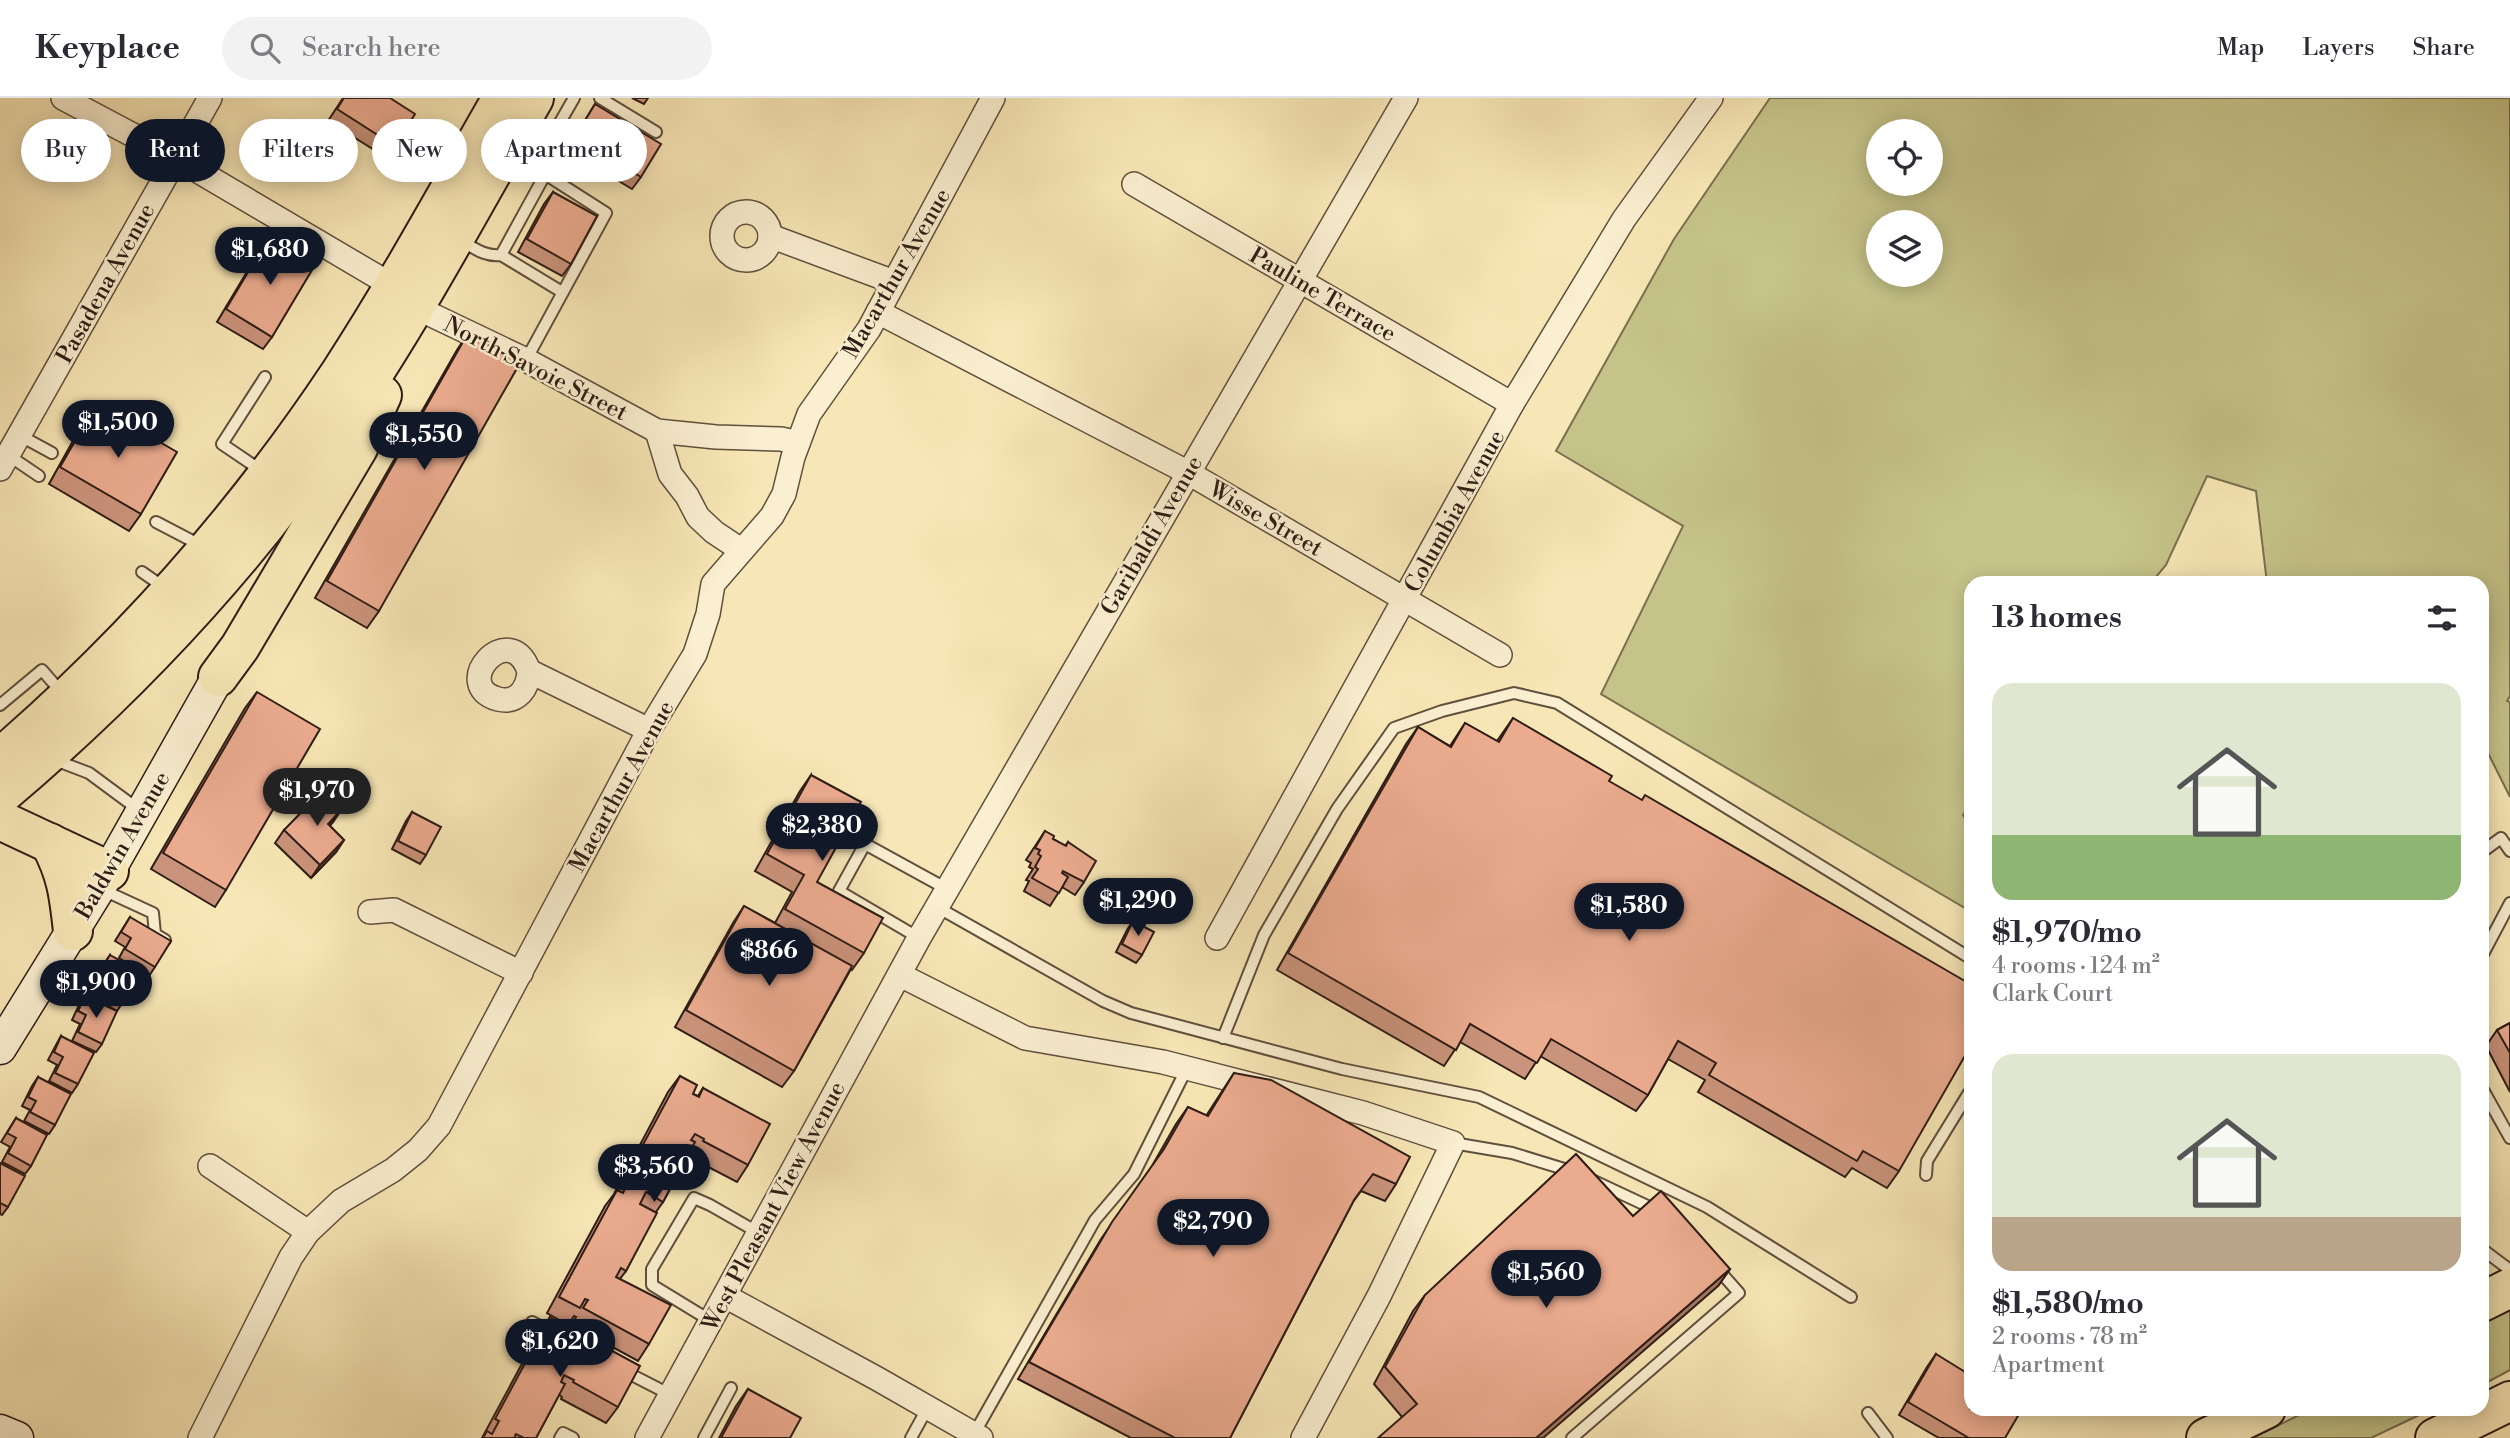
<!DOCTYPE html>
<html lang="en">
<head>
<meta charset="utf-8">
<style>
  :root { --surface:#fff; --page:#f2f2f3; --text:#2b2b33; --muted:#7c7c81; --line:#e1e1e2; --accent:#111827 }
  body { margin:0; font-family:"Libre Bodoni",serif; background:var(--page); color:var(--text); height:100vh; display:flex; flex-direction:column; font-size:26px; white-space:nowrap }
  * { box-sizing:border-box; margin:0 }
  p { font-size:23px; color:var(--muted) }
  .icon { flex:none; width:38px; height:38px; fill:none; stroke:currentColor; stroke-width:2; stroke-linecap:round; stroke-linejoin:round }
  .map { position:relative; flex:1; overflow:hidden }
  .side { position:absolute; left:1964px; top:478px; width:525px; height:840px; display:flex; flex-direction:column; background:var(--surface); border-radius:21px; box-shadow:0 4px 18px #0003 }
  .side>* { flex:none }
  .guide { position:absolute; left:21px; top:21px; width:665px; height:63px; display:flex; gap:14px }
  .buttons { position:absolute; left:1866px; top:21px; display:grid; gap:14px }
  .buttons a { display:grid; place-items:center; width:77px; height:77px; border-radius:50%; background:var(--surface); box-shadow:0 4px 18px #0003; font-size:35px }
  .price { position:absolute; translate:-50% -60px; padding:0 16px; border-radius:24px; background:var(--accent); color:#fff; font-size:23px; line-height:46px; filter:drop-shadow(0 2px 4px #0008) }
  .price::after { content:''; position:absolute; left:50%; top:42px; width:21px; height:16px; margin-left:-10px; background:inherit; clip-path:polygon(0 0,100% 0,50% 100%) }
  .price.current { background:#222; color:#fff }
  ul { padding:0; list-style:none }
  li { display:grid; align-content:center; gap:14px; height:371px; padding:0 28px }
  li span { display:grid; place-items:center; height:217px; border-radius:21px; color:#555 }
  li>.icon { margin-inline-start:auto }
  span .icon { width:126px; height:126px; fill:#fffc; stroke-width:1 }
  li b { font-size:30px }
  h2 { display:flex; justify-content:space-between; align-items:center; height:84px; padding:0 28px; font-size:30px }
  .tag { padding:0 24px; border-radius:32px; background:var(--surface); box-shadow:0 4px 18px #0003; font-size:24px; line-height:63px }
  .tag.current { background:var(--accent); color:#fff }
  header { display:flex; align-items:center; gap:42px; box-sizing:border-box; height:98px; padding:0 35px; background:var(--surface); border-bottom:2px solid var(--line) }
  header strong { font-size:33px }
  nav { display:flex; gap:38px; margin-inline-start:auto; font-size:24px }
  .search { width:490px; height:63px; background:var(--page); display:flex; align-items:center; gap:18px; box-sizing:border-box; padding:0 24px; border-radius:38px; color:var(--muted); font-size:26px }
  .map>svg:first-child { display:block }
  .green { fill:#c5c389; stroke:#7a704f; stroke-width:2; fill-rule:evenodd }
  .lines { fill:none; stroke-linecap:round; stroke-linejoin:round }
  .lane-casing { stroke:#604f3d; stroke-width:14 }
  .street-casing { stroke:#604f3d; stroke-width:26 }
  .secondary-casing { stroke:#2e1c15; stroke-width:35 }
  .highway-casing { stroke:#2e1c15; stroke-width:42 }
  .lane { stroke:#faefd0; stroke-width:10 }
  .street { stroke:#faefd0; stroke-width:23 }
  .secondary { stroke:#faefd0; stroke-width:32 }
  .highway { stroke:#f8e7b6; stroke-width:38 }
  .wall { fill:#ca937b; stroke:#2e1c15; stroke-width:2 }
  .shaded-wall { fill:#a47864; stroke:#2e1c15; stroke-width:2 }
  .building { fill:#ebab8f; stroke:#2e1c15; stroke-width:2 }
  .labels { text-anchor:middle; stroke-width:5; stroke-linejoin:round; paint-order:stroke }
  .street-label { font-size:23px; fill:#2e1c15; stroke:#faefd0 }
</style>
</head>
<body>
<header>
<strong>Keyplace</strong>
<div class="search"><svg class="icon" aria-label="search" viewBox="0 0 24 24"><circle cx="10" cy="10" r="6"/><path d="M15 15l6 6"/></svg>Search here</div>
<nav><a>Map</a><a>Layers</a><a>Share</a></nav>
</header>
<div class="map">
<svg width="2510" height="1340" viewBox="0 0 2510 1340">
  <rect width="100%" height="100%" fill="#f8e7b6"/>
  <filter id="stains"><feTurbulence type="fractalNoise" baseFrequency=".00286" numOctaves="4"/><feColorMatrix values="0 0 0 0 .2 0 0 0 0 .09 0 0 0 0 .02 0 0 0 .5 -.17"/></filter>
  <radialGradient id="worn" r=".72"><stop offset=".6" stop-color="#630" stop-opacity="0"/><stop offset="1" stop-color="#630" stop-opacity=".3"/></radialGradient>
  <!-- green -->
  <g class="green">
    <path d="M1770,0H2510V598L2507,603L2510,604V699L2487,653L2482,661V485H2267L2256,393L2207,378L2166,467L2151,485H1970V707L1963,717L1970,729V813L1601,596L1683,428L1556,353L1674,141ZM1878,33H1930V86H1878ZM1930,124V177H1878V124Z"/>
    <polygon points="2510,1210 2510,1272 2482,1287 2482,1225"/>
    <polygon points="2311,1311 2432,1311 2371,1340 2253,1340"/>
  </g>
  <g class="lines">
    <defs>
      <g id="lane">
        <polyline points="600,0 656,34"/>
        <polyline points="547,47 574,0"/>
        <path d="M460,142C474,150 485,159 501,157L552,64C553,47 538,40 525,30"/>
        <polyline points="501,157 562,194"/>
        <polyline points="526,262 606,115 545,76"/>
        <polyline points="19,337 52,355"/>
        <polyline points="8,357 39,378"/>
        <polyline points="262,373 222,346 265,279"/>
        <polyline points="156,424 202,448"/>
        <polyline points="142,474 165,490"/>
        <polyline points="0,607 42,572 62,595"/>
        <polyline points="55,662 89,675 139,712"/>
        <polyline points="2482,754 2501,740 2510,753"/>
        <polyline points="101,791 153,815 155,836 165,842"/>
        <polyline points="937,809 1103,903 1131,915 1342,971 1479,999 1707,1109 1851,1199"/>
        <polyline points="919,840 839,793 865,746 947,791"/>
        <polyline points="2482,858 2510,805"/>
        <polyline points="1223,940 1264,837 1337,711 1394,630 1442,613 1514,595 1557,605 1970,860"/>
        <polyline points="2482,990 2510,1040"/>
        <polyline points="1453,1045 1512,1055 1574,1074"/>
        <polyline points="1926,1077 1927,1063 1970,993"/>
        <polyline points="1592,1082 1656,1112"/>
        <polyline points="2482,1151 2510,1172"/>
        <polyline points="711,1223 652,1187 652,1171 694,1100 710,1107 759,1135"/>
        <polyline points="532,1224 554,1236"/>
        <polyline points="624,1273 671,1297"/>
        <polyline points="1868,1315 1887,1340"/>
        <polyline points="974,1336 1095,1122 1134,1076 1187,970"/>
        <polyline points="560,1340 563,1335 573,1340"/>
        <polyline points="704,1340 731,1290"/>
        <polyline points="911,1340 928,1309"/>
        <polyline points="1572,1340 1739,1195 1716,1169"/>
      </g>
      <g id="street">
        <polyline points="63,0 176,60 393,188"/>
        <polyline points="1134,86 1512,306"/>
        <circle cx="746" cy="138" r="24"/>
        <polyline points="770,138 894,184"/>
        <polyline points="415,209 526,262 657,333 716,339 781,341 798,345"/>
        <polyline points="878,214 1187,374 1500,557"/>
        <polyline points="657,333 670,376 687,398 698,419 714,434 741,452"/>
        <polyline points="0,371 210,0"/>
        <path d="M529,573C528,590 518,606 498,601C449,588 509,518 529,573L649,632"/>
        <polyline points="370,814 394,812 521,875"/>
        <polyline points="1217,840 1512,306 1624,121 1711,0"/>
        <polyline points="900,877 1025,940 1163,964 1363,1015 1453,1045 1379,1198 1303,1340"/>
        <polyline points="210,1068 308,1134"/>
        <polyline points="725,1198 876,1280 981,1340"/>
        <polyline points="200,1340 291,1159 308,1134 341,1103 393,1072 418,1052 439,1028 649,632 695,556 708,516 713,486 772,418 784,396 793,359 809,316 869,231 993,0"/>
        <polyline points="647,1340 919,840 1406,0"/>
      </g>
      <g id="secondary">
        <polyline points="0,950 99,790 218,579"/>
        <polyline points="0,1333 17,1340"/>
      </g>
      <g id="highway">
        <polyline points="218,579 240,549 358,350 382,297"/>
        <path d="M0,660C130,548 245,418 340,275C398,186 449,92 502,0"/>
        <path d="M0,698C129,589 244,467 339,328C411,223 471,110 534,0"/>
        <polyline points="0,722 109,773"/>
        <path d="M50,745C67,777 69,797 73,833"/>
        <polyline points="2482,1204 2510,1190"/>
        <polyline points="2206,1340 2266,1311"/>
        <polyline points="2435,1340 2510,1303"/>
      </g>
    </defs>
    <!-- lane casing -->
    <use href="#lane" class="lane-casing"/>
    <!-- street casing -->
    <use href="#street" class="street-casing"/>
    <!-- secondary casing -->
    <use href="#secondary" class="secondary-casing"/>
    <!-- highway casing -->
    <use href="#highway" class="highway-casing"/>
    <!-- lane -->
    <use href="#lane" class="lane"/>
    <!-- street -->
    <use href="#street" class="street"/>
    <!-- secondary -->
    <use href="#secondary" class="secondary"/>
    <!-- highway -->
    <use href="#highway" class="highway"/>
  </g>
  <!-- wall -->
  <g class="wall">
    <polygon points="343,0 390,0 395,48 387,60 328,23"/>
    <polygon points="632,0 648,0 644,6"/>
    <polygon points="595,6 641,79 632,91 567,52"/>
    <polygon points="553,94 571,166 562,178 518,154 544,106"/>
    <polygon points="269,139 272,239 263,251 217,224 260,152"/>
    <polygon points="468,235 379,513 367,530 315,500 457,252"/>
    <polygon points="96,307 141,416 129,433 49,386 84,323"/>
    <polygon points="257,594 226,792 215,809 151,771 245,610"/>
    <polygon points="1513,620 1609,683 1899,1073 1887,1090 1852,1070 1845,1079 1698,994 1705,982 1668,961 1648,997 1636,1013 1540,958 1525,981 1460,944 1444,968 1277,872 1406,646 1418,629 1450,648 1465,625 1497,643"/>
    <polygon points="811,677 817,784 864,855 852,872 851,871 794,973 782,989 675,929 733,825 744,808 775,825 792,794 755,773 800,693"/>
    <polygon points="412,714 426,757 420,766 392,751 406,723"/>
    <polygon points="333,724 330,728 344,742 336,754 311,780 275,745 284,732"/>
    <polygon points="1045,733 1053,741 1065,748 1068,744 1084,784 1075,797 1062,789 1050,808 1024,793 1029,783 1026,782 1033,771 1029,769 1031,765 1026,762"/>
    <polygon points="130,819 155,869 149,878 119,860 125,849 115,843"/>
    <polygon points="1133,823 1142,857 1136,865 1116,854 1127,832"/>
    <polygon points="110,857 123,904 117,913 95,900 104,885 95,880"/>
    <polygon points="85,898 102,946 96,954 72,943 80,926 72,922 79,907"/>
    <polygon points="2510,925 2510,994 2486,948 2497,932"/>
    <polygon points="61,938 78,986 72,995 49,983 57,967 48,962 56,947"/>
    <polygon points="1234,975 1396,1086 1385,1103 1361,1093 1353,1104 1230,1340 1131,1340 1018,1281 1101,1141 1152,1068 1176,1026 1188,1009 1206,1018"/>
    <polygon points="680,978 693,996 698,998 703,990 748,1067 737,1084 691,1060 692,1058 689,1056 663,1104 656,1114 626,1173 620,1181 649,1246 638,1263 572,1227 576,1219 574,1218 568,1227 547,1215 605,1108 614,1096 668,994"/>
    <polygon points="38,979 55,1027 49,1036 24,1023 30,1012 22,1008 32,988"/>
    <polygon points="16,1020 31,1068 25,1076 2,1064 10,1049 1,1044"/>
    <polygon points="0,1065 8,1109 2,1117 0,1116"/>
    <polygon points="1633,1118 1730,1171 1718,1188 1402,1319 1374,1286 1413,1213 1425,1197"/>
    <polygon points="550,1219 563,1237 568,1240 574,1232 618,1309 606,1325 561,1301 562,1299 559,1297 536,1340 482,1340 538,1236"/>
    <polygon points="1936,1256 2005,1340 1939,1340 1899,1317 1927,1269"/>
    <polygon points="748,1291 790,1340 719,1340 736,1308"/>
  </g>
  <!-- shaded-wall -->
  <g class="shaded-wall">
    <polygon points="342,711 333,724 319,738 328,726"/>
    <polygon points="344,742 336,754 311,780 320,767"/>
    <polygon points="1730,1171 1718,1188 1543,1340 1536,1340"/>
  </g>
  <!-- building -->
  <g class="building">
    <polygon points="344,0 390,0 415,16 395,48 337,11"/>
    <polygon points="595,6 661,46 641,79 575,39"/>
    <polygon points="553,94 597,118 571,166 527,141"/>
    <polygon points="269,139 315,167 272,239 226,211"/>
    <polygon points="468,235 520,265 379,513 327,483"/>
    <polygon points="96,307 177,354 141,416 60,369"/>
    <polygon points="257,594 320,631 226,792 163,755"/>
    <polygon points="1513,620 1612,678 1609,683 1642,702 1645,697 1970,886 1970,949 1899,1073 1863,1053 1857,1063 1709,977 1716,965 1678,943 1648,997 1551,941 1537,965 1470,926 1456,952 1288,855 1418,629 1451,649 1465,625 1499,644"/>
    <polygon points="811,677 861,704 817,784 883,820 864,855 785,811 804,777 767,756"/>
    <polygon points="323,692 342,711 328,726 344,742 320,767 284,732"/>
    <polygon points="412,714 441,729 426,757 398,743"/>
    <polygon points="1045,733 1054,738 1053,741 1066,748 1068,744 1096,763 1084,784 1063,773 1062,775 1068,779 1059,795 1032,780 1038,771 1035,769 1041,758 1038,756 1040,752 1035,750"/>
    <polygon points="744,808 852,868 794,973 686,912"/>
    <polygon points="130,819 171,843 155,869 125,851 131,840 121,834"/>
    <polygon points="1133,823 1154,834 1142,857 1122,846"/>
    <polygon points="110,857 140,874 123,904 101,892 110,877 101,871"/>
    <polygon points="85,898 117,913 102,946 78,934 86,917 78,913"/>
    <polygon points="2510,925 2510,955 2497,932"/>
    <polygon points="61,938 94,955 78,986 55,975 63,959 54,954"/>
    <polygon points="1234,975 1271,982 1410,1059 1396,1086 1373,1076 1354,1102 1230,1340 1175,1340 1029,1264 1112,1124 1164,1051 1188,1009 1208,1018"/>
    <polygon points="680,978 697,987 693,996 699,999 703,990 770,1026 748,1067 703,1043 704,1041 695,1036 691,1042 695,1044 663,1104 646,1094 640,1106 657,1115 626,1173 621,1170 616,1179 671,1207 649,1246 583,1210 588,1202 585,1201 580,1210 559,1199 617,1092 623,1095 629,1082 625,1080"/>
    <polygon points="38,979 71,996 55,1027 30,1014 36,1003 28,999"/>
    <polygon points="16,1020 47,1037 31,1068 8,1055 16,1040 7,1035"/>
    <polygon points="1576,1056 1633,1118 1661,1093 1730,1171 1536,1340 1378,1340 1417,1306 1385,1269 1425,1197"/>
    <polygon points="0,1065 25,1078 8,1109 0,1105"/>
    <polygon points="550,1219 568,1229 563,1237 569,1240 574,1232 640,1268 618,1309 573,1284 574,1282 564,1277 561,1284 565,1286 536,1340 524,1340 516,1336 514,1340 483,1340 487,1333 492,1336 499,1323 495,1321"/>
    <polygon points="1936,1256 1970,1277 1970,1311 2022,1311 2005,1340 1969,1340 1908,1304"/>
    <polygon points="748,1291 801,1320 790,1340 721,1340"/>
  </g>
  <g class="labels">
    <!-- street labels -->
    <g class="street-label">
      <text transform="translate(896 175) rotate(-60)" y="8">Macarthur Avenue</text>
      <text transform="translate(105 185) rotate(-61)" y="8">Pasadena Avenue</text>
      <text transform="translate(1323 196) rotate(30)" y="8">Pauline Terrace</text>
      <text transform="translate(536 270) rotate(27)" y="8">North Savoie Street</text>
      <text transform="translate(1454 413) rotate(-61)" y="8">Columbia Avenue</text>
      <text transform="translate(1266 420) rotate(30)" y="8">Wisse Street</text>
      <text transform="translate(1151 437) rotate(-60)" y="8">Garibaldi Avenue</text>
      <text transform="translate(621 688) rotate(-61)" y="8">Macarthur Avenue</text>
      <text transform="translate(122 747) rotate(-60)" y="8">Baldwin Avenue</text>
      <text transform="translate(773 1108) rotate(-62)" y="8">West Pleasant View Avenue</text>
    </g>
  </g>
  <rect width="100%" height="100%" filter="url(#stains)"/>
  <rect width="100%" height="100%" fill="url(#worn)"/>
</svg>
<div class="buttons">
<a><svg class="icon" aria-label="locate" viewBox="0 0 24 24"><circle cx="12" cy="12" r="6"/><path d="M12 2v4M12 18v4M2 12h4M18 12h4"/></svg></a>
<a><svg class="icon" aria-label="layers" viewBox="0 0 24 24"><path d="M12 4l9 5-9 5-9-5zM3 14l9 5 9-5"/></svg></a>
</div>
<b class="price" style="left:270px;top:189px">$1,680</b>
<b class="price" style="left:118px;top:362px">$1,500</b>
<b class="price" style="left:424px;top:374px">$1,550</b>
<b class="price current" style="left:317px;top:730px">$1,970</b>
<b class="price" style="left:822px;top:765px">$2,380</b>
<b class="price" style="left:1138px;top:840px">$1,290</b>
<b class="price" style="left:1629px;top:845px">$1,580</b>
<b class="price" style="left:769px;top:890px">$866</b>
<b class="price" style="left:96px;top:922px">$1,900</b>
<b class="price" style="left:654px;top:1106px">$3,560</b>
<b class="price" style="left:1213px;top:1161px">$2,790</b>
<b class="price" style="left:1546px;top:1212px">$1,560</b>
<b class="price" style="left:560px;top:1281px">$1,620</b>
<div class="guide">
<a class="tag">Buy</a>
<a class="tag current">Rent</a>
<a class="tag">Filters</a>
<a class="tag">New</a>
<a class="tag">Apartment</a>
</div>
<section class="side">
<h2>13 homes<svg class="icon" aria-label="filters" viewBox="0 0 24 24"><path d="M4 7h16M4 17h16"/><circle cx="9" cy="7" r="2"/><circle cx="15" cy="17" r="2"/></svg></h2>
<ul>
<li><span style="background:linear-gradient(#dfe7d0 70%,#8fb573 0)"><svg class="icon" aria-label="home" viewBox="0 0 24 24"><path d="M3 11l9-7 9 7M6 9v11h12V9"/></svg></span><div><b>$1,970/mo</b><p>4 rooms · 124 m²</p><p>Clark Court</p></div></li>
<li><span style="background:linear-gradient(#dfe7d0 75%,#b9a48a 0)"><svg class="icon" aria-label="home" viewBox="0 0 24 24"><path d="M3 11l9-7 9 7M6 9v11h12V9"/></svg></span><div><b>$1,580/mo</b><p>2 rooms · 78 m²</p><p>Apartment</p></div></li>
</ul>
</section>
</div>
</body>
</html>
